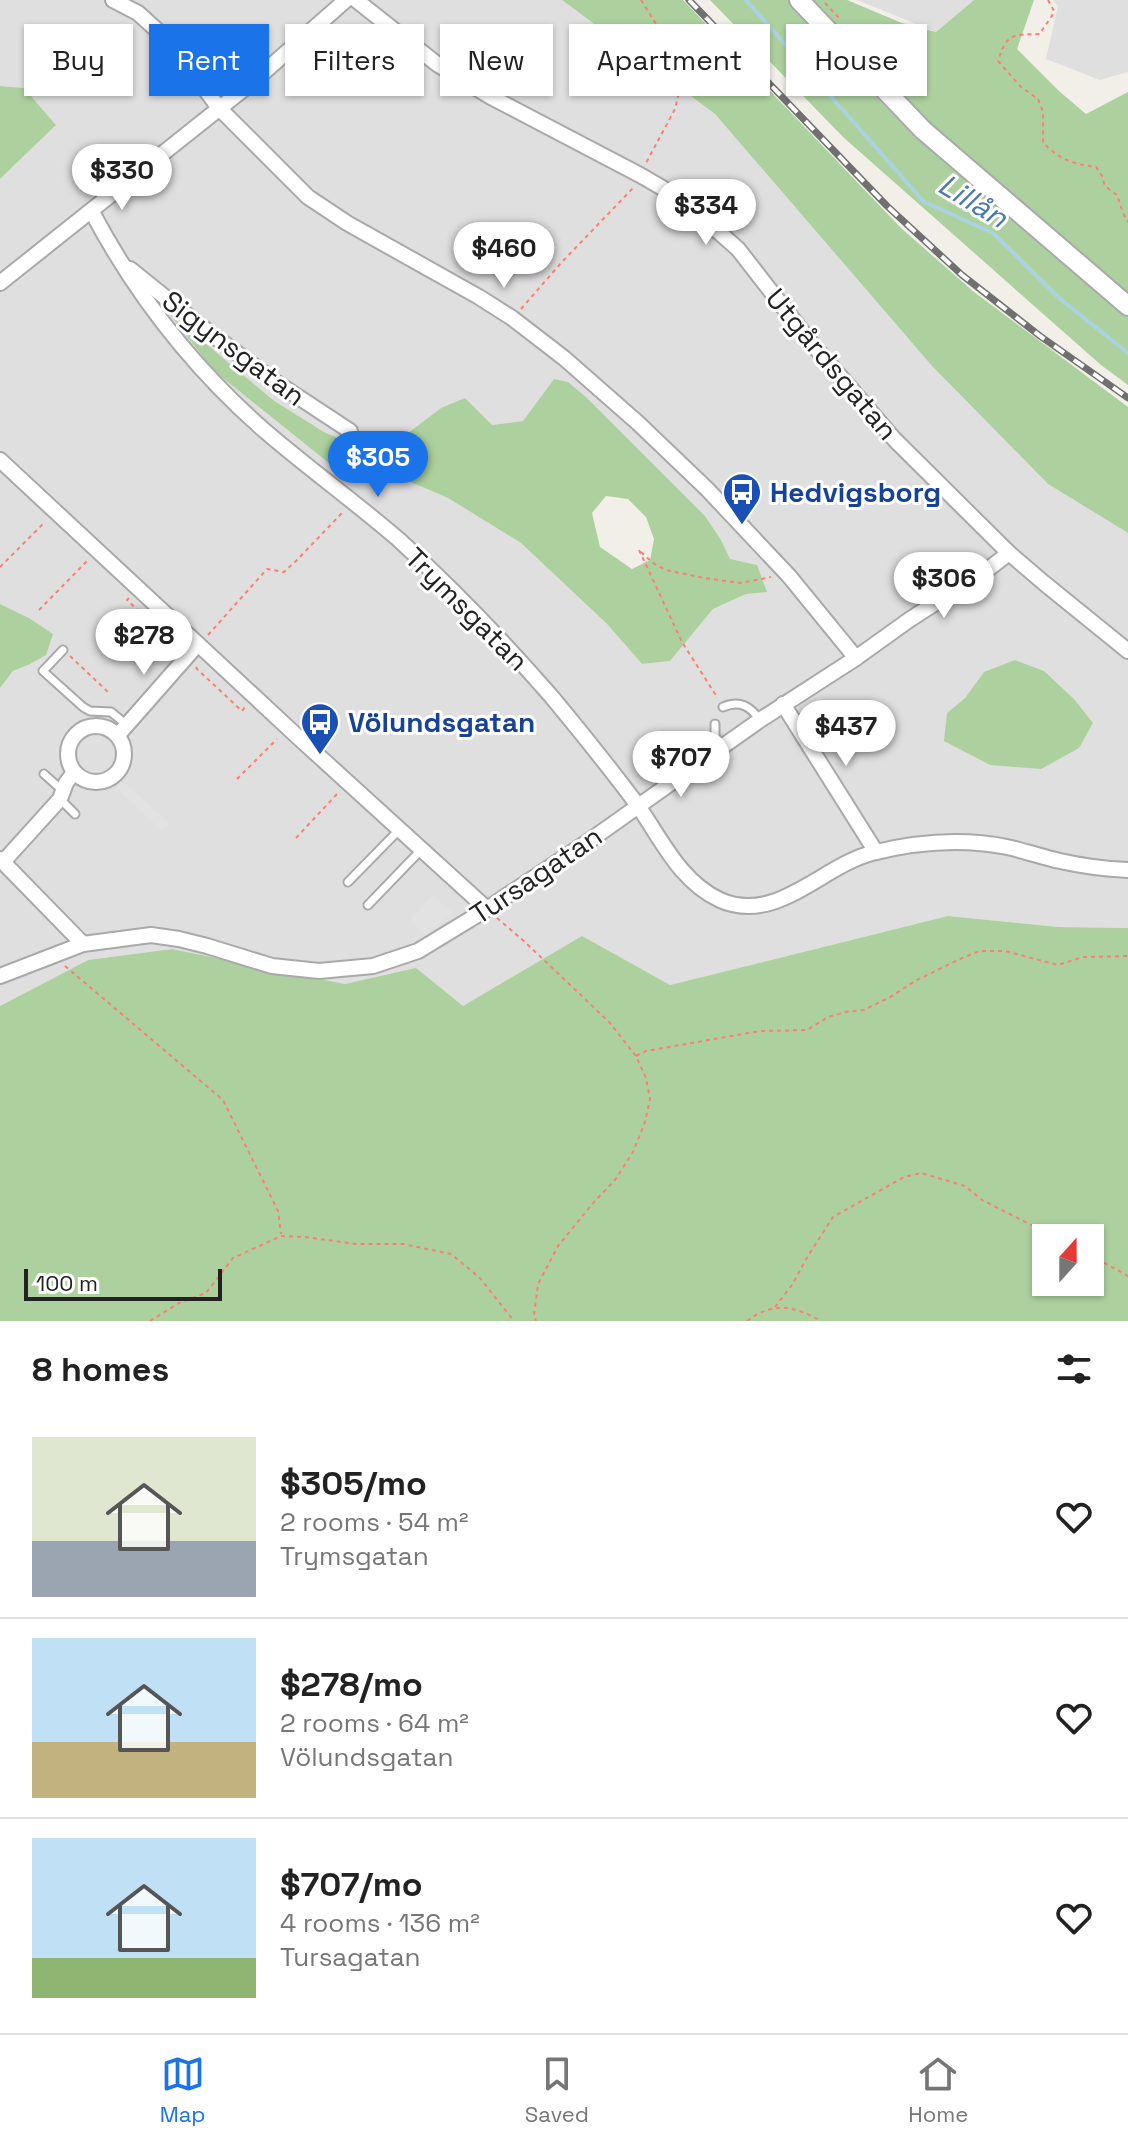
<!DOCTYPE html>
<html lang="en">
<head>
<meta charset="utf-8">
<style>
  :root { --surface:#fff; --page:#f2f2f2; --text:#222; --muted:#767676; --line:#e0e0e0; --accent:#1a73e8 }
  body { margin:0; font-family:"Space Grotesk",sans-serif; background:var(--page); color:var(--text); height:100vh; display:flex; flex-direction:column; font-size:30px; white-space:nowrap }
  * { box-sizing:border-box; margin:0 }
  p { font-size:26px; color:var(--muted) }
  .icon { flex:none; width:44px; height:44px; fill:none; stroke:currentColor; stroke-width:2; stroke-linecap:round; stroke-linejoin:round }
  .map { position:relative; height:1321px; overflow:hidden }
  .details { display:flex; flex-direction:column; background:var(--surface); flex:1 }
  .details>* { flex:none }
  .guide { position:absolute; left:24px; top:24px; width:1080px; height:72px; display:flex; gap:16px }
  .needle { width:52px; rotate:21deg }
  .controls { position:absolute; left:1032px; top:1224px; display:grid; gap:16px }
  .controls a { display:grid; place-items:center; width:72px; height:72px; border-radius:0px; background:var(--surface); box-shadow:0 2px 6px #0004; font-size:40px }
  .scale { position:absolute; left:24px; bottom:20px; width:198px; box-sizing:border-box; padding-left:8px; border:4px solid #222; border-top:0; font-size:22px; line-height:28px; white-space:nowrap; color:#222; -webkit-text-stroke:6px #fff; paint-order:stroke }
  .price { position:absolute; translate:-50% -68px; padding:0 18px; border-radius:28px; background:#fff; color:#222; font-size:26px; line-height:52px; filter:drop-shadow(0 2px 4px #0008) }
  .price::after { content:''; position:absolute; left:50%; top:48px; width:24px; height:18px; margin-left:-12px; background:inherit; clip-path:polygon(0 0,100% 0,50% 100%) }
  .price.active { background:var(--accent); color:#fff }
  ul { padding:0; list-style:none }
  li { display:flex; align-items:center; gap:24px; height:200px; padding:0 32px }
  li+li { border-top:2px solid var(--line) }
  li span { display:grid; place-items:center; flex:none; width:224px; height:160px; border-radius:0px; color:#555 }
  li>.icon { margin-inline-start:auto }
  span .icon { width:96px; height:96px; fill:#fffc; stroke-width:1 }
  li b { font-size:34px }
  h2 { display:flex; justify-content:space-between; align-items:center; height:96px; padding:0 32px; font-size:34px }
  .pill { padding:0 28px; border-radius:0px; background:var(--surface); box-shadow:0 2px 6px #0004; font-size:28px; line-height:72px }
  .pill.active { background:var(--accent); color:#fff }
  .dock { display:flex; justify-content:space-around; align-items:center; height:112px; border-top:2px solid var(--line); background:var(--surface); font-size:22px; color:var(--muted) }
  .dock a { display:grid; justify-items:center; gap:4px }
  .dock .active { color:var(--accent) }
  .map>svg:first-child { display:block }
  .residential { fill:#e0dfdf; fill-rule:evenodd }
  .forest { fill:#add19e; fill-rule:evenodd }
  .parking { fill:#e2e2e2 }
  .lines { fill:none; stroke-linecap:round; stroke-linejoin:round }
  .stream { stroke:#aad3df; stroke-width:4 }
  .service-casing { stroke:#a9a9a9; stroke-width:11 }
  .minor-casing { stroke:#a9a9a9; stroke-width:18 }
  .tertiary-casing { stroke:#a9a9a9; stroke-width:22 }
  .path { stroke:#fa8072; stroke-width:2; stroke-dasharray:4 4; stroke-linecap:butt }
  .service { stroke:#fff; stroke-width:7 }
  .minor { stroke:#fff; stroke-width:14 }
  .tertiary { stroke:#fff; stroke-width:18 }
  .rail-casing { stroke:#707070; stroke-width:7 }
  .rail { stroke:#fff; stroke-width:4; stroke-dasharray:12; stroke-linecap:butt }
  .labels { text-anchor:middle; stroke-width:6; stroke-linejoin:round; paint-order:stroke }
  .street-label { font-size:28px; fill:#222; stroke:#fff }
  .transit-label { font-size:28px; font-weight:bold; fill:#164399; stroke:#fff; text-anchor:start }
  .water-label { font-size:30px; font-style:italic; fill:#4a7aab; stroke:#fff }
</style>
</head>
<body>
<div class="map">
<svg width="1128" height="1321" viewBox="0 0 1128 1321">
  <rect width="100%" height="100%" fill="#f2efe9"/>
  <!-- residential -->
  <g class="residential">
    <path d="M0,0H562L715,114L932,366L1048,484L1128,533V928L1058,927L948,916L670,985L582,937L463,1006L416,969L345,984L172,949L88,960L0,1006V688L13,671L28,665L53,635L29,618L0,604V179L56,125L24,88L0,86ZM172,316L273,400L324,432L357,446L404,436L441,408L492,425L523,421L554,379L586,397L721,540L746,594L713,609L670,661L642,664L607,624L521,543L448,498L399,477L335,468L214,371ZM1044,671L947,713L965,698L984,672Z"/>
    <polygon points="857,0 974,0 936,32"/>
    <polygon points="1053,0 1128,0 1128,72 1100,80 1046,59 1058,6"/>
  </g>
  <!-- forest -->
  <g class="forest">
    <polygon points="562,0 683,0 901,228 974,292 1128,407 1128,533 1048,484 932,366 715,114"/>
    <polygon points="710,0 847,0 902,23 936,32 974,0 1034,0 1017,49 1059,91 1086,114 1128,92 1128,385 1101,365 843,137"/>
    <polygon points="0,86 24,88 56,125 0,179"/>
    <path d="M168,312L273,400L324,432L356,446L404,436L441,408L465,398L492,425L523,421L554,379L568,382L586,397L705,516L721,540L730,559L757,565L767,592L746,594L713,609L670,661L642,664L607,624L521,543L448,498L399,477L335,468L214,371ZM606,496L628,499L646,517L654,539L650,560L632,569L600,547L592,513Z"/>
    <polygon points="0,604 29,618 53,634 46,655 28,665 13,671 0,688"/>
    <polygon points="1015,660 1044,671 1074,699 1093,723 1079,748 1041,769 990,765 944,741 947,713 965,698 984,672"/>
    <path d="M948,916L1058,927L1128,928V1321H0V1006L88,960L172,949L345,984L416,968L463,1006L582,936L670,985ZM1046,1238H1090V1282H1046Z"/>
  </g>
  <!-- parking -->
  <g class="parking">
    <polygon points="121,779 169,823 162,831 114,786"/>
    <polygon points="433,895 453,913 425,935 410,920"/>
  </g>
  <g class="lines">
    <!-- stream -->
    <polyline class="stream" points="746,0 924,202 993,233 1059,298 1128,353"/>
    <defs>
      <g id="service">
        <polyline points="63,650 43,671 83,707 90,711 111,712 127,725"/>
        <path d="M723,707C740,700 750,706 760,720"/>
        <polyline points="715,724 715,735 720,748"/>
        <polyline points="44,774 63,791"/>
        <polyline points="60,799 75,814"/>
        <polyline points="348,882 399,830"/>
        <polyline points="368,905 421,850"/>
      </g>
      <g id="minor">
        <polyline points="113,0 138,13 170,42 219,108 308,197 347,223 479,297 512,318 564,358 638,423 707,489 789,576 856,658"/>
        <polyline points="356,0 437,64 491,97 640,175 671,193 696,212 738,249 808,339 895,440 1009,553 1044,583 1128,651"/>
        <path d="M92,212C136,295 194,369 265,431C308,468 355,502 398,539C452,588 503,641 551,696C580,731 609,767 636,803C661,838 679,881 720,900C776,925 822,866 872,853C916,842 962,838 1007,847C1025,851 1042,857 1060,861C1082,866 1106,869 1128,870"/>
        <polyline points="130,269 202,327 274,381 350,431"/>
        <polyline points="0,283 255,80 346,0"/>
        <polyline points="0,460 299,738 487,909"/>
        <polyline points="783,704 876,852"/>
        <circle cx="96" cy="754" r="28"/>
        <polyline points="118,735 198,644"/>
        <polyline points="0,859 83,944"/>
        <polyline points="3,862 60,799 66,783 74,772"/>
        <polyline points="0,976 83,944 151,935 179,939 207,946 272,966 319,971 373,966 418,951 487,909 589,841 760,720 856,658 909,620 991,567 1009,553"/>
      </g>
      <polyline id="tertiary" points="799,0 923,130 1128,306"/>
    </defs>
    <!-- service casing -->
    <use href="#service" class="service-casing"/>
    <!-- minor casing -->
    <use href="#minor" class="minor-casing"/>
    <!-- tertiary casing -->
    <use href="#tertiary" class="tertiary-casing"/>
    <!-- path -->
    <g class="path">
      <polyline points="641,0 671,48 681,84 675,109 646,163"/>
      <path d="M1048,0L1054,11C1051,20 1044,25 1040,34C1013,35 1007,32 998,61L1021,87L1038,99L1043,112V143C1061,160 1072,164 1096,167L1102,176L1105,186L1117,195L1123,213L1128,222"/>
      <polyline points="825,3 840,19"/>
      <polyline points="521,309 561,263 634,187"/>
      <polyline points="639,550 682,642 717,697"/>
      <polyline points="641,552 653,563 666,570 704,578 741,583 771,577"/>
      <polyline points="0,567 44,523"/>
      <polyline points="129,598 127,600 176,646"/>
      <polyline points="39,610 89,559"/>
      <polyline points="208,635 267,569 284,572 295,562 343,512"/>
      <polyline points="70,656 110,694"/>
      <polyline points="196,667 197,669 242,711 245,707"/>
      <polyline points="237,779 277,739"/>
      <polyline points="296,838 337,794"/>
      <polyline points="497,918 525,942 609,1022 636,1056 646,1078 650,1099 645,1122 633,1152 615,1180 594,1202 558,1246 538,1284 534,1315 536,1321"/>
      <polyline points="65,966 223,1100 278,1211 281,1234"/>
      <polyline points="636,1056 646,1051 760,1031 807,1030 828,1017 845,1012 864,1010 892,996 915,981 960,959 979,951 1005,951 1058,965 1083,957 1128,956"/>
      <polyline points="1090,1255 1128,1276"/>
      <polyline points="775,1307 792,1285 808,1256 833,1217 904,1177 921,1173 965,1186 982,1200 1057,1238"/>
      <polyline points="150,1321 179,1303 206,1293 233,1258 281,1236 305,1237 356,1244 403,1244 451,1254 479,1277 514,1321"/>
      <path d="M747,1321C774,1301 794,1306 821,1321"/>
    </g>
    <!-- service -->
    <use href="#service" class="service"/>
    <!-- minor -->
    <use href="#minor" class="minor"/>
    <!-- tertiary -->
    <use href="#tertiary" class="tertiary"/>
    <defs>
      <polyline id="rail" points="689,0 887,206 962,275 1040,336 1128,398"/>
    </defs>
    <!-- rail casing -->
    <use href="#rail" class="rail-casing"/>
    <!-- rail -->
    <use href="#rail" class="rail"/>
  </g>
  <!-- icons -->
  <defs>
    <symbol id="bus-pin" viewBox="-11 -11 22 30"><path d="M0 17L-7.5 6A9.5 9.5 0 1 1 7.5 6Z" fill="#1a4fb4" stroke="#fff"/><path d="M-5-6H5V4H4V6H2V4H-2V6H-4V4H-5ZM-3.5-4V0h7V-4ZM-3.5 1.2v1.5H-2V1.2ZM2 1.2v1.5H3.5V1.2Z" fill="#fff"/></symbol>
  </defs>
  <g fill-rule="evenodd">
    <use href="#bus-pin" x="720" y="470" width="44" height="60"/>
    <use href="#bus-pin" x="298" y="700" width="44" height="60"/>
  </g>
  <g class="labels">
    <!-- street labels -->
    <g class="street-label">
      <text transform="translate(234 348) rotate(37)" y="10">Sigynsgatan</text>
      <text transform="translate(832 364) rotate(50)" y="10">Utgårdsgatan</text>
      <text transform="translate(467 609) rotate(45)" y="10">Trymsgatan</text>
      <text transform="translate(536 875) rotate(-34)" y="10">Tursagatan</text>
    </g>
    <!-- transit labels -->
    <g class="transit-label">
      <text x="770" y="502">Hedvigsborg</text>
      <text x="348" y="732">Völundsgatan</text>
    </g>
    <!-- water labels -->
    <g class="water-label">
      <text transform="translate(973 201) rotate(31)" y="10">Lillån</text>
    </g>
  </g>
</svg>
<div class="controls">
<a><svg class="needle" viewBox="-14 -14 28 28"><path d="M0-13l5 13h-10z" fill="#e53935"/><path d="M0 13l5-13h-10z" fill="#767676"/></svg></a>
</div>
<div class="scale">100 m</div>
<b class="price" style="left:122px;top:212px">$330</b>
<b class="price" style="left:706px;top:247px">$334</b>
<b class="price" style="left:504px;top:290px">$460</b>
<b class="price active" style="left:378px;top:499px">$305</b>
<b class="price" style="left:944px;top:620px">$306</b>
<b class="price" style="left:144px;top:677px">$278</b>
<b class="price" style="left:846px;top:768px">$437</b>
<b class="price" style="left:681px;top:799px">$707</b>
<div class="guide">
<a class="pill">Buy</a>
<a class="pill active">Rent</a>
<a class="pill">Filters</a>
<a class="pill">New</a>
<a class="pill">Apartment</a>
<a class="pill">House</a>
</div>
</div>
<section class="details">
<h2>8 homes<svg class="icon" aria-label="filters" viewBox="0 0 24 24"><path d="M4 7h16M4 17h16"/><circle cx="9" cy="7" r="2"/><circle cx="15" cy="17" r="2"/></svg></h2>
<ul>
<li><span style="background:linear-gradient(#dfe7d0 65%,#9aa5b1 0)"><svg class="icon" aria-label="home" viewBox="0 0 24 24"><path d="M3 11l9-7 9 7M6 9v11h12V9"/></svg></span><div><b>$305/mo</b><p>2 rooms · 54 m²</p><p>Trymsgatan</p></div><svg class="icon" aria-label="heart" viewBox="0 0 24 24"><path d="M12 20l-8-8c-3-5 5-10 8-4 3-6 11-1 8 4z"/></svg></li>
<li><span style="background:linear-gradient(#bfe0f5 65%,#c2b280 0)"><svg class="icon" aria-label="home" viewBox="0 0 24 24"><path d="M3 11l9-7 9 7M6 9v11h12V9"/></svg></span><div><b>$278/mo</b><p>2 rooms · 64 m²</p><p>Völundsgatan</p></div><svg class="icon" aria-label="heart" viewBox="0 0 24 24"><path d="M12 20l-8-8c-3-5 5-10 8-4 3-6 11-1 8 4z"/></svg></li>
<li><span style="background:linear-gradient(#bfe0f5 75%,#8fb573 0)"><svg class="icon" aria-label="home" viewBox="0 0 24 24"><path d="M3 11l9-7 9 7M6 9v11h12V9"/></svg></span><div><b>$707/mo</b><p>4 rooms · 136 m²</p><p>Tursagatan</p></div><svg class="icon" aria-label="heart" viewBox="0 0 24 24"><path d="M12 20l-8-8c-3-5 5-10 8-4 3-6 11-1 8 4z"/></svg></li>
</ul>
</section>
<nav class="dock">
<a class="active"><svg class="icon" aria-label="map" viewBox="0 0 24 24"><path d="M3 6l6-2 6 2 6-2v14l-6 2-6-2-6 2zM9 4v14M15 6v14"/></svg>Map</a>
<a><svg class="icon" aria-label="saved" viewBox="0 0 24 24"><path d="M7 4h10v16l-5-4-5 4z"/></svg>Saved</a>
<a><svg class="icon" aria-label="home" viewBox="0 0 24 24"><path d="M3 11l9-7 9 7M6 9v11h12V9"/></svg>Home</a>
</nav>
</body>
</html>
